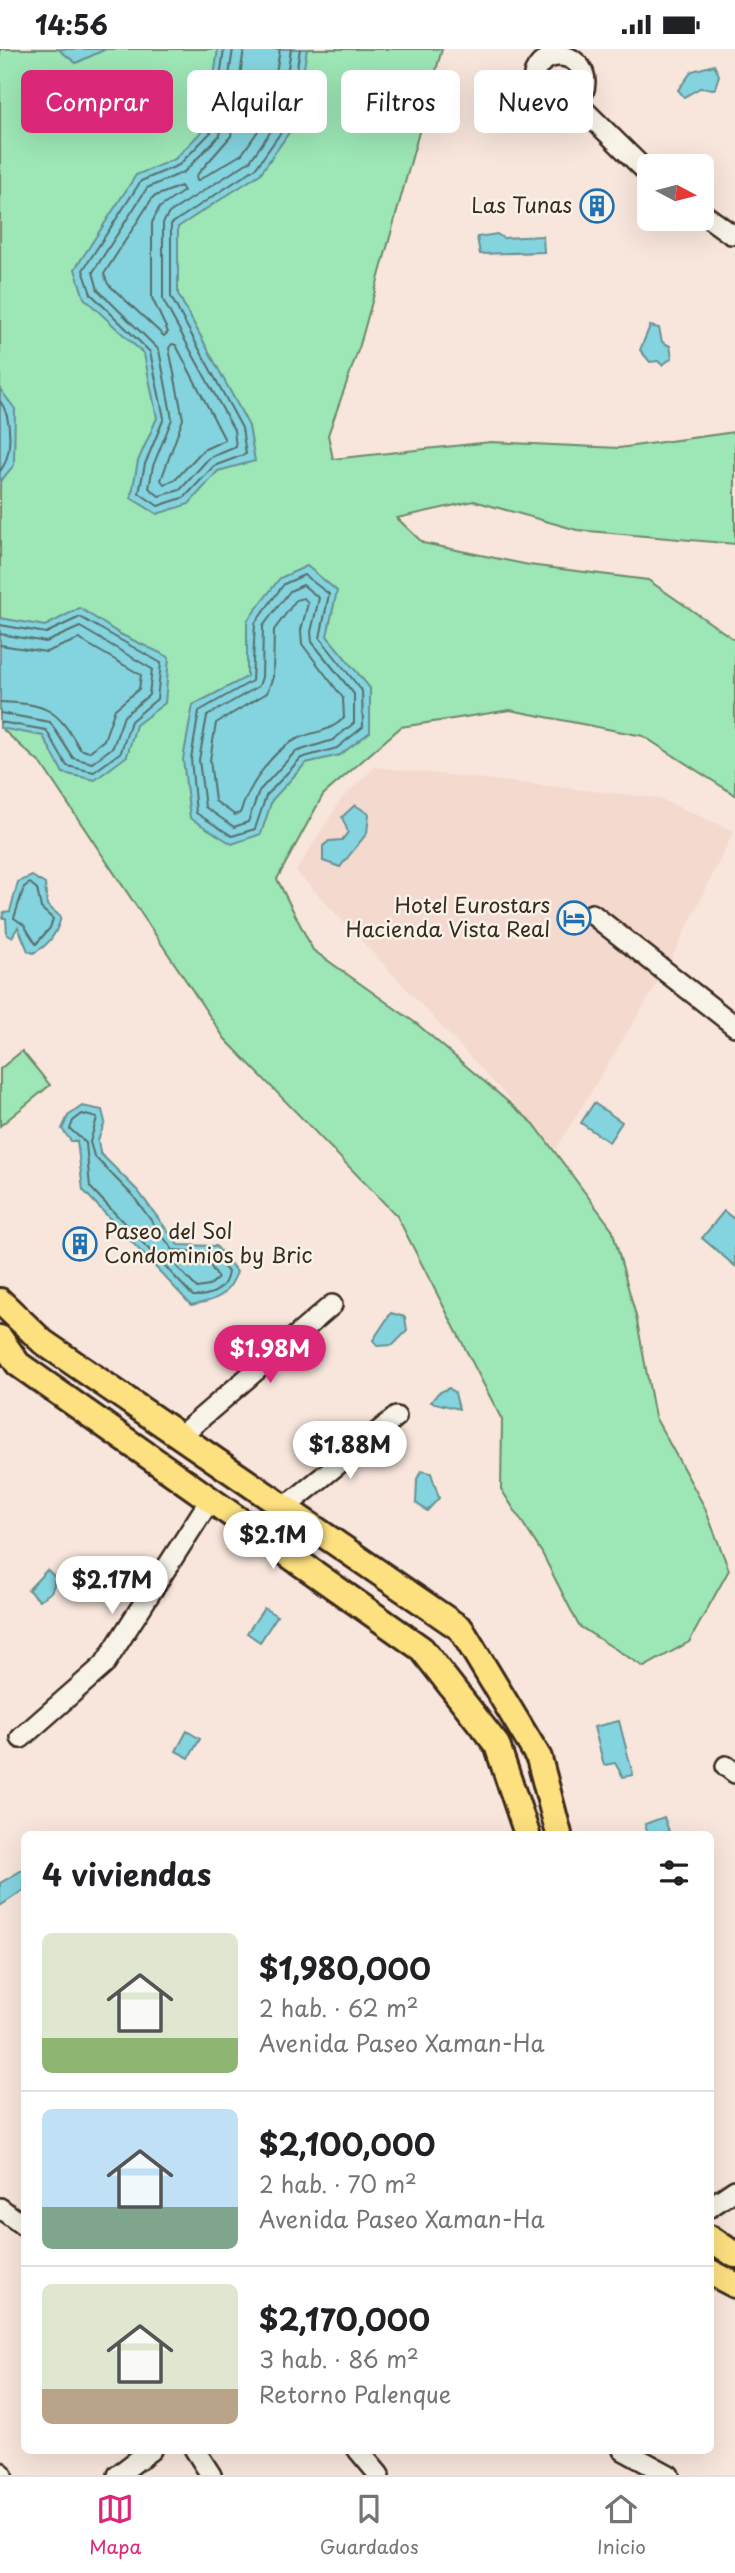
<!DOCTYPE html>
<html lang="es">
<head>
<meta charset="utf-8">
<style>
  :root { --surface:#fff; --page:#f6f6f6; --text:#202124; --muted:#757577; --line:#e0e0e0; --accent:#db2777 }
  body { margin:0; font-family:"Playpen Sans",sans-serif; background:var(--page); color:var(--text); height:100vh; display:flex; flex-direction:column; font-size:26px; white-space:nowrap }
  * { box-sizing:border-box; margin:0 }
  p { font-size:23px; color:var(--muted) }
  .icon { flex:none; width:38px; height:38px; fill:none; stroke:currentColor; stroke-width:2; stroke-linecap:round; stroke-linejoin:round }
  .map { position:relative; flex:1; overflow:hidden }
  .drawer { position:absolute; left:21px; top:1782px; width:693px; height:623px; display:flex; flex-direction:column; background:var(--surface); border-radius:10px; box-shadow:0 7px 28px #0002 }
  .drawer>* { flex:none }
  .banner { position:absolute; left:21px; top:21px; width:693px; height:63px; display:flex; gap:14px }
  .needle { width:46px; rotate:97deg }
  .fabs { position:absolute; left:637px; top:105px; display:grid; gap:14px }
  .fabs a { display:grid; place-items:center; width:77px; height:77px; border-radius:10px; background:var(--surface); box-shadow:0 7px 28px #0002; font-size:35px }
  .price { position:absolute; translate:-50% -60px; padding:0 16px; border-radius:24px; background:#fff; color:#222; font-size:23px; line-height:46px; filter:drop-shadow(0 2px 4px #0008) }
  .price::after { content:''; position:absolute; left:50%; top:42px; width:21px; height:16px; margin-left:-10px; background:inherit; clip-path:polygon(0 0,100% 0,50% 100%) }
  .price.on { background:var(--accent); color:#fff }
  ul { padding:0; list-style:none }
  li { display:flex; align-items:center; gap:21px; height:175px; padding:0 21px }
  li+li { border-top:2px solid var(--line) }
  li span { display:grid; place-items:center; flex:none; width:196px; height:140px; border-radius:10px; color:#555 }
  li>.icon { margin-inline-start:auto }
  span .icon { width:84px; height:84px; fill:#fffc; stroke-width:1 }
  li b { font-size:30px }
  h2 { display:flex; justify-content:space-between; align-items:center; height:84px; padding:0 21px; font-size:30px }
  .tag { padding:0 24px; border-radius:10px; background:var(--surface); box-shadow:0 7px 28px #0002; font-size:24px; line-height:63px }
  .tag.on { background:var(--accent); color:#fff }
  .status { display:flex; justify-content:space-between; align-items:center; height:49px; padding:0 35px; background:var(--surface); direction:ltr }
  .status svg { height:19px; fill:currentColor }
  .menu { display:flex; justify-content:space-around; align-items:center; height:98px; border-top:2px solid var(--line); background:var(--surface); font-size:19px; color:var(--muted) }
  .menu a { display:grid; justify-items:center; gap:4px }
  .menu .on { color:var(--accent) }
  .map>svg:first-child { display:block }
  .built { fill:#f4d9cf }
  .green { fill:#9de6b5; stroke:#6c886a; stroke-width:2 }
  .water { fill:#84d4df; stroke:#679092; stroke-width:2 }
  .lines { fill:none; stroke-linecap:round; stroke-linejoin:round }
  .shore { stroke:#586e6b; stroke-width:2 }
  .minor-casing { stroke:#3b2a1e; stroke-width:24 }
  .major-casing { stroke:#3b2a1e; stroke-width:30 }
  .minor { stroke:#f7f3e8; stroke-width:19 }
  .major { stroke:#fde080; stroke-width:24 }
  .labels { text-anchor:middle; stroke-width:5; stroke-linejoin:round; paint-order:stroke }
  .poi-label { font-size:21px; fill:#3b2a1e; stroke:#f7f3e8; text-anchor:end }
</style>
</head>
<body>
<div class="status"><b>14:56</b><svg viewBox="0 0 49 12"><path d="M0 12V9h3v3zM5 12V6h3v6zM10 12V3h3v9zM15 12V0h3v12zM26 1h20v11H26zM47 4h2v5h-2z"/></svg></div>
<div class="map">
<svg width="735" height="2426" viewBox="0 0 735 2426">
  <rect width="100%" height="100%" fill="#f8e6dc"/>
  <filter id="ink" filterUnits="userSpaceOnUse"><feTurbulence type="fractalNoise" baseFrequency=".0143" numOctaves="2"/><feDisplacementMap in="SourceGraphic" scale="14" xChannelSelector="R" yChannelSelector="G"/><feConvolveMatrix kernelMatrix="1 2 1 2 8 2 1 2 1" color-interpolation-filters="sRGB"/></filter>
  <g filter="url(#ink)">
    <!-- built -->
    <polygon class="built" points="375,718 658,749 734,782 669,915 556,1100 296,822 342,749"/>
    <!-- green -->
    <g class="green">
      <polygon points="0,0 442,0 360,296 328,386 333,410 491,393 619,399 735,383 735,495 577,481 474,452 397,469 423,494 529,516 648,531 735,591 735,746 643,687 510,661 401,678 323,746 277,830 313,901 417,975 534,1075 612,1180 636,1267 655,1368 704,1457 729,1521 689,1593 644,1618 579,1577 542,1504 501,1440 502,1371 397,1167 225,990 42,716 0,678"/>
      <polygon points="22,1002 50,1036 0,1077 0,1020"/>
    </g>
    <!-- water -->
    <g class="water">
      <polygon points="58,0 106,0 76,14"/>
      <polygon points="218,0 307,0 295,75 260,125 178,178 178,245 249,377 255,412 218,422 189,455 157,465 131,449 138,412 157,369 144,305 84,249 75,220 136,126 175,110 207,77"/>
      <polygon points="714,16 719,26 715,40 700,39 684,48 678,41 692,22"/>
      <polygon points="497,185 503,189 543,187 544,203 480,205 477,188"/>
      <polygon points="650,277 659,279 662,293 670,297 672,309 662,316 658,312 650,313 640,301"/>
      <polygon points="0,340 15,360 14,416 0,433"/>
      <polygon points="307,517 337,542 327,587 370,639 370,683 340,706 306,714 272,751 261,785 232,795 190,769 183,710 193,656 247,628 247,572 280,529"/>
      <polygon points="80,559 120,585 169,608 165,654 136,676 127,707 95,731 63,724 43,687 0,679 0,569 45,577"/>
      <polygon points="355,756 369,765 367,784 340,818 323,812 323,797 329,792 342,791 348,783 342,768"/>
      <path d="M32,827L45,835L47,856L61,868C57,884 49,897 33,904L28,902L18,878L12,888L7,886L6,869H2L4,863L10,862L18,833Z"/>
      <polygon points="594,1054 622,1073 609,1093 581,1074"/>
      <path d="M82,1057L102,1061L105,1073L98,1091L100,1104L138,1142L178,1196L216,1197L237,1223C228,1247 216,1252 191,1256L83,1141L77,1092H71L62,1080L68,1067Z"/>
      <polygon points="724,1162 735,1171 735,1217 702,1189"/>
      <polygon points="391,1264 405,1268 407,1282 393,1296 377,1297 373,1291"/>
      <polygon points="449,1339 455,1344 459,1360 431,1353 438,1344"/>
      <polygon points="421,1422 431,1424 439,1449 427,1462 416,1454 417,1430"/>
      <path d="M47,1521L55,1528C54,1542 51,1545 39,1551L28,1541Z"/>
      <polygon points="264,1559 277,1567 260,1593 247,1584"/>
      <polygon points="619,1672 633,1726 623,1728 615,1714 604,1716 594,1678"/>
      <polygon points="187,1682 200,1690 189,1709 176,1702"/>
      <polygon points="664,1768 670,1785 648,1785 645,1775"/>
      <polygon points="24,1820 24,1841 0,1857 0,1834"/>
    </g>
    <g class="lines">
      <!-- shore -->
      <g class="shore">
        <polyline points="224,0 213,81 179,116 141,132 83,221 91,245 150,303 164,369 145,415 139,444 158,457 185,448 214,417 246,405 242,379 171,248 171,175 256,119 288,73 300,0"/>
        <polyline points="233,0 220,86 184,123 147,139 93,223 98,241 159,301 172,370 153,417 149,439 159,447 180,441 209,409 236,398 234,381 163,251 163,174 169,164 250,112 280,69 291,0"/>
        <polyline points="244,0 231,87 196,127 197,132 242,105 269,66 280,0"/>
        <polygon points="181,137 184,142 159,159 152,174 152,249 168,283 164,287 108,235 104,225 153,148"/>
        <polygon points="172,295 176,296 225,391 203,401 175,431 164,435 161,431 183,370 169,299"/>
        <path d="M0,352C12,368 13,406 0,422"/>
        <polygon points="304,526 329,545 320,589 362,642 363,678 337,699 301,709 266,747 255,780 232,787 196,764 191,710 199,662 252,632 255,574 284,535"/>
        <polygon points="303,536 319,549 311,583 312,593 354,645 354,674 333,691 295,703 259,742 248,773 234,778 205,758 199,711 207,667 259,637 262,628 263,577 290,542"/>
        <path d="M304,549L308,554L301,581L302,595L343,649L344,669C329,684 312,682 295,691C270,703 248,740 240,764L235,766L215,752L210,711L216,674L267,644L273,628L274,581L296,551Z"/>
        <polyline points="0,576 46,584 80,568 161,614 157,650 131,672 121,703 94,723 67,717 46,681 0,673"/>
        <polyline points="0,585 46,593 80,578 152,620 149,646 124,667 113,698 92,714 73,709 50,673 0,664"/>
        <path d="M0,596L46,603L79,590L141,626L139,640L115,660L104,691L89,703L80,700C57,660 48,655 0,653"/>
        <polygon points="30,834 37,840 41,859 53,870 50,879 36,895 24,876 14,869 24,838"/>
        <path d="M82,1065L97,1069L90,1093L94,1107L133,1147L173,1201L212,1204L228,1223C226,1241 210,1248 193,1247L90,1138L86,1094L70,1080L73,1072Z"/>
        <polygon points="180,1212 208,1213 218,1229 209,1237 197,1239 177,1218"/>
      </g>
      <defs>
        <g id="minor">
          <circle cx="559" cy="33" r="26"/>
          <polyline points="577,54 649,125"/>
          <polyline points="702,164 731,185 735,185"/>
          <polyline points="592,865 735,977"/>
          <polyline points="180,1387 332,1256"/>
          <polyline points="282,1457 293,1452 396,1368"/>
          <polyline points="21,1689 104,1616 210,1451"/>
          <polyline points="726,1717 735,1724"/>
          <polyline points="710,2158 735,2141"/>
          <polyline points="0,2159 24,2177"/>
          <polyline points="195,2401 211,2426"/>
          <polyline points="358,2401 379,2426"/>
          <polyline points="623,2401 669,2426"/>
          <polyline points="0,2423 2,2426"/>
          <polyline points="118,2426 151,2401"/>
        </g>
        <g id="major">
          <polyline points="0,1252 43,1293 461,1580 539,1709 559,1785"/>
          <polyline points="0,1289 18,1315 422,1600 497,1696 527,1785"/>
          <polyline points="710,2189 735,2206"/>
          <polyline points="710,2223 735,2236"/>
        </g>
      </defs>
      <!-- minor casing -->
      <use href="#minor" class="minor-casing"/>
      <!-- major casing -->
      <use href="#major" class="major-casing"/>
      <!-- minor -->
      <use href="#minor" class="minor"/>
      <!-- major -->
      <use href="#major" class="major"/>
    </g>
  </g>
  <!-- icons -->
  <defs>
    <symbol id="building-ring" viewBox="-11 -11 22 22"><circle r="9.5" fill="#f7f3e8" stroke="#1f6fb2" stroke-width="1.5"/><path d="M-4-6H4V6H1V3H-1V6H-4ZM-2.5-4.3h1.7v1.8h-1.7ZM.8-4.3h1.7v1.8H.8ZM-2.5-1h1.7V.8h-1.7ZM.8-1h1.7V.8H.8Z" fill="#1f6fb2"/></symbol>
    <symbol id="hotel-ring" viewBox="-11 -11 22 22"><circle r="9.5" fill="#f7f3e8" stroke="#1f6fb2" stroke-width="1.5"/><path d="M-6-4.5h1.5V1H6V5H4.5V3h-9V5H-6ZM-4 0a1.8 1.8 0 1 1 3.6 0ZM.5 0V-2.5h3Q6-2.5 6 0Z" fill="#1f6fb2"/></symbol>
  </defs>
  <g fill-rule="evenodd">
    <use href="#building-ring" x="578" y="138" width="38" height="38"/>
    <use href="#hotel-ring" x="555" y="850" width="38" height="38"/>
    <use href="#building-ring" x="61" y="1176" width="38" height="38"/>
  </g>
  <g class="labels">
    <!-- poi labels -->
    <g class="poi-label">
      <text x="572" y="164">Las Tunas</text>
      <text x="550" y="864">Hotel Eurostars<tspan x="550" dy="24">Hacienda Vista Real</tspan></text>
      <text x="104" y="1190" text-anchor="start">Paseo del Sol<tspan x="104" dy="24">Condominios by Bric</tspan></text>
    </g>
  </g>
</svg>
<div class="fabs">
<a><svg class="needle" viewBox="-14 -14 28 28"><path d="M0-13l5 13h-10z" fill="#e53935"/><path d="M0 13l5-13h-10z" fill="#757577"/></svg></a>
</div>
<b class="price on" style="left:270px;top:1336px">$1.98M</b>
<b class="price" style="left:350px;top:1432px">$1.88M</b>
<b class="price" style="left:273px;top:1522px">$2.1M</b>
<b class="price" style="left:112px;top:1567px">$2.17M</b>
<div class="banner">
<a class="tag on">Comprar</a>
<a class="tag">Alquilar</a>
<a class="tag">Filtros</a>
<a class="tag">Nuevo</a>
</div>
<section class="drawer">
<h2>4 viviendas<svg class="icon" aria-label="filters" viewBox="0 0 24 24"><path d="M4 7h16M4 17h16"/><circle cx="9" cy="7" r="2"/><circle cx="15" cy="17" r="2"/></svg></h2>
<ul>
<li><span style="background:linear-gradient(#dfe7d0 75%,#8fb573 0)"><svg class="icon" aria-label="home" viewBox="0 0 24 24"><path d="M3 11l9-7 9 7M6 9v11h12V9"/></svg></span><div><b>$1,980,000</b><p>2 hab. · 62 m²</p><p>Avenida Paseo Xaman-Ha</p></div></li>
<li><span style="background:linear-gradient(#bfe0f5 70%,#7fa58c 0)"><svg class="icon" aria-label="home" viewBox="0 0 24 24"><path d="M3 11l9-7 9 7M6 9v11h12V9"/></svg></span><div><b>$2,100,000</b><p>2 hab. · 70 m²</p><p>Avenida Paseo Xaman-Ha</p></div></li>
<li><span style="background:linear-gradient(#dfe7d0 75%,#b9a48a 0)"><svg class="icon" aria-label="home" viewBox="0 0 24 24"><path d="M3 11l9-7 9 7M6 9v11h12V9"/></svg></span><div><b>$2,170,000</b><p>3 hab. · 86 m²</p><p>Retorno Palenque</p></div></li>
</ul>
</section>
</div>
<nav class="menu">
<a class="on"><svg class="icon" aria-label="map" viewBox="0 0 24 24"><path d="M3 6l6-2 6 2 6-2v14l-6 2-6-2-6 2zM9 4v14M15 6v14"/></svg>Mapa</a>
<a><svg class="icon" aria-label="saved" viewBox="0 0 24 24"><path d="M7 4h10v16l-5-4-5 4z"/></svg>Guardados</a>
<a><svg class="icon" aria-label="home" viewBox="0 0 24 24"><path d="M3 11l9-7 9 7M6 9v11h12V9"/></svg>Inicio</a>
</nav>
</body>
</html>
